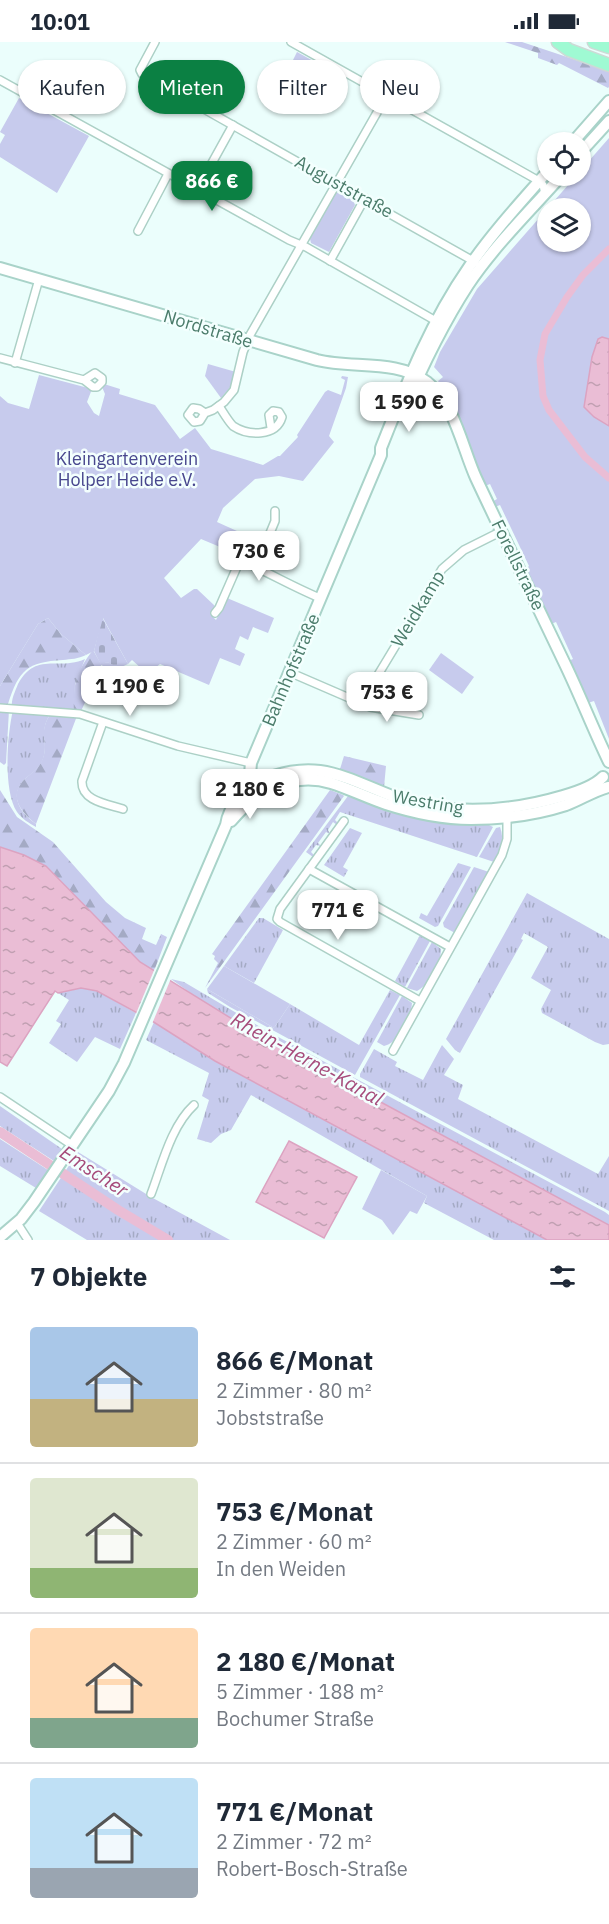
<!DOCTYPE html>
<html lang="de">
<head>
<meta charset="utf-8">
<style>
  :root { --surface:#fff; --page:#f2f2f3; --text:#1f2937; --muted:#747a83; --line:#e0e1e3; --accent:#0b8043 }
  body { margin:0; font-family:"IBM Plex Sans",sans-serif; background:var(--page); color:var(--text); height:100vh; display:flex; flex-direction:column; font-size:22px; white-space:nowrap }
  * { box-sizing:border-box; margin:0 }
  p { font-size:20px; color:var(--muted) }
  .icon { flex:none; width:33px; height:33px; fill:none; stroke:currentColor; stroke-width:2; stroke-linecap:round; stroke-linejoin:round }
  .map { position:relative; height:1198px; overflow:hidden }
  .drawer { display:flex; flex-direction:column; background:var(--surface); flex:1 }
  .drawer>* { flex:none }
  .banner { position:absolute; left:18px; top:18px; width:573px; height:54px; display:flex; gap:12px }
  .buttons { position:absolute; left:537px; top:90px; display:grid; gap:12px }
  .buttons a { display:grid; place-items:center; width:54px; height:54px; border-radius:50%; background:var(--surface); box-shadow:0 2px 4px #0004; font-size:30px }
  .price { position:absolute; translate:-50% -51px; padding:0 14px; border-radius:12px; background:#fff; color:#222; font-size:20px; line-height:39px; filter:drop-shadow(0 2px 3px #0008) }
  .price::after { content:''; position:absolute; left:50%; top:36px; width:18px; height:14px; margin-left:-9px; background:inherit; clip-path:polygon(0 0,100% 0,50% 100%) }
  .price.on { background:var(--accent); color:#fff }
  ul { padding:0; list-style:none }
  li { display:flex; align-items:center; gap:18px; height:150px; padding:0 30px }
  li+li { border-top:2px solid var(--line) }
  li span { display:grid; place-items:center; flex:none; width:168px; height:120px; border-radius:6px; color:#555 }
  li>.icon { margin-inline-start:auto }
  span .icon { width:72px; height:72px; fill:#fffc; stroke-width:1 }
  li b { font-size:26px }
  h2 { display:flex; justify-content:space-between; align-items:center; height:72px; padding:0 30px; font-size:26px }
  .pill { padding:0 21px; border-radius:27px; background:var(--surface); box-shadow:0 2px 4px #0004; font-size:21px; line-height:54px }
  .pill.on { background:var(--accent); color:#fff }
  .status { display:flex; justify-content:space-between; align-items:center; height:42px; padding:0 30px; background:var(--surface); direction:ltr }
  .status svg { height:16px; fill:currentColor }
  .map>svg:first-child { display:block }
  .grass { fill:url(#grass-tufts) }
  .forest { fill:url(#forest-firs) }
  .cemetery { fill:url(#cemetery-stones) }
  .green { fill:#c7cbed; fill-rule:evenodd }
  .water { fill:url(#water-ripples); stroke:#dca3c1; stroke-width:1.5 }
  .pier { fill:#ebfefc }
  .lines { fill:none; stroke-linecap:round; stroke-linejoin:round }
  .canal { stroke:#eabdd5; stroke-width:7 }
  .river { stroke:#eabdd5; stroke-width:10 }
  .street-casing { stroke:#acd0c6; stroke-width:10 }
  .secondary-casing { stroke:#a9d3c9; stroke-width:14 }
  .highway-casing { stroke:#cddad6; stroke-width:15 }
  .street { stroke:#fff; stroke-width:7 }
  .secondary { stroke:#fff; stroke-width:10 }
  .highway { stroke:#9ffad3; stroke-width:12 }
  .labels { text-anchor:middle; stroke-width:5; stroke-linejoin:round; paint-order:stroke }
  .street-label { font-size:18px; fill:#4b7c6b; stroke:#f3fffe }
  .park-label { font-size:18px; fill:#48478e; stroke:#f3fffe }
  .water-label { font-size:20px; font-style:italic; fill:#a64c7b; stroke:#f3fffe }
</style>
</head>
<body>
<div class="status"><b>10:01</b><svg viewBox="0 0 49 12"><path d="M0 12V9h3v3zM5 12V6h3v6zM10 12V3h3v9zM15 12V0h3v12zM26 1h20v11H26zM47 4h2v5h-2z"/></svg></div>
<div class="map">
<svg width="609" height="1198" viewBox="0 0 609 1198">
  <defs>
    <pattern id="grass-tufts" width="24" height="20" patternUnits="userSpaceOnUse" patternTransform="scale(1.5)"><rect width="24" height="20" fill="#c7cbed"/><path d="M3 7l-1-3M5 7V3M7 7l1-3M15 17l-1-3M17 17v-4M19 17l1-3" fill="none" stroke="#a4aac4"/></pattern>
    <pattern id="forest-firs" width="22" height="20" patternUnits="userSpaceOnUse" patternTransform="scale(1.5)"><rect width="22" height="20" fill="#c7cbed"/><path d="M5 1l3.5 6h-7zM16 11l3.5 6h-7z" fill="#a4aac4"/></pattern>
    <pattern id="cemetery-stones" width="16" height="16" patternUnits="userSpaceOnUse" patternTransform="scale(1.5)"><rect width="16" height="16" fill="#c7cbed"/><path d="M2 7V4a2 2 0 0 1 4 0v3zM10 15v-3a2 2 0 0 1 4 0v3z" fill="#a4aac4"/></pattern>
    <pattern id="water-ripples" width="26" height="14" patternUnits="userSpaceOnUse" patternTransform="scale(1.5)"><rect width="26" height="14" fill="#eabdd5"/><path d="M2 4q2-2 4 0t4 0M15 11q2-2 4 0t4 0" fill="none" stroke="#c09fb1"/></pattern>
  </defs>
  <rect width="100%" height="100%" fill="#ebfefc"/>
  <!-- grass -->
  <g class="grass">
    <polygon points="297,10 317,21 305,43 301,45 287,38 285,34"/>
    <path d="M85,617L75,642L74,670L12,665C11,657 15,650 18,642C36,609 59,629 85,617Z"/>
    <polygon points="0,667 9,668 6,721 4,723 0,720"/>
    <path d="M13,668L51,671C38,690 49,700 43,717C39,728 31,731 24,738C8,755 22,772 36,782V785C29,781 22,777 17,770C3,749 7,693 13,668Z"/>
    <path d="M348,754C394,773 439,784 489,783L493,785L477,815L340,770L335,778L338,781L337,783L333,780L328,788L330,792L326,790L318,801L321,804L316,803L311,810L314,813L313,815L306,810Z"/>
    <path d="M500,785C505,798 500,808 494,820L479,815L496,786Z"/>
    <polygon points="350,786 362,791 343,825 348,828 344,835 324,823"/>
    <polygon points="458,821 471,825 438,884 435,885 419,876 421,871 427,874"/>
    <polygon points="474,825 489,830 455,891 444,885 443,881"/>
    <polygon points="527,851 609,897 609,1002 603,1003 595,1000 542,971 541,967 551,948 531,936 548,905 524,891 521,897 523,898 460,1011 455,1008 446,997"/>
    <polygon points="259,876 263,876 283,888 254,941 224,924"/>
    <polygon points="420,893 430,899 405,945 395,939"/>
    <path d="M432,900L441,907C441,922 430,942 417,949L407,946Z"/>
    <polygon points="171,937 184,940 267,989 605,1170 609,1173 609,1183 271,1001 203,960"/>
    <polygon points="81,945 97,949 136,971 120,1007 95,995 77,1020 49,1001 61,982 56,979 69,958 58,951"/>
    <polygon points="207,947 274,986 290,962 359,1003 390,948 400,953 355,1033 230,965 208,951"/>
    <path d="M402,954L412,961C411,975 400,1000 384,1004L377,1000Z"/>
    <polygon points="154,980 215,1019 547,1198 494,1198 424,1161 427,1154 251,1053 231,1088 221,1092 211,1101 197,1097 209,1058 202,1054 209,1031 146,998"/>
    <polygon points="442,1003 454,1017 444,1033 463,1043 458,1057 598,1132 609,1114 609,1169 360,1035 360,1032 374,1007 397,1020 395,1024 423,1038"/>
    <polygon points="0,1064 62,1107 54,1119 0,1084"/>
    <polygon points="0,1097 48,1128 36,1146 0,1124"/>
    <polygon points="78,1110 151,1155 230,1198 87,1198 39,1169"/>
  </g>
  <!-- forest -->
  <g class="forest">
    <polygon points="505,0 522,0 609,29 609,45 608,46 559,21 557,23 538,16 538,11"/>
    <path d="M48,576L61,592L86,613C78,617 71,617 63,618C27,620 19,628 8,662H0V644L38,582Z"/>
    <path d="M93,608L101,622L107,620C118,624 132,631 136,642L124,634L101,623L100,629L81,669L74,670C73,641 76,630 93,608Z"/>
    <path d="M51,671L77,674L36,782C24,773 8,756 22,740C30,731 39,728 43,716C49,699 37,692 51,671Z"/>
    <polygon points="344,714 386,724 384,745 340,727"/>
    <polygon points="0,748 17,775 53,800 106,860 125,876 146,886 142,897 156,903 161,892 167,895 154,929 140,920 46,824 24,813 0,805"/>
    <polygon points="330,748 343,753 344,754 205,946 218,921 214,917 215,914 212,912"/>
  </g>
  <!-- cemetery -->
  <polygon class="cemetery" points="102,575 128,622 119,626 107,620 101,623 94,609"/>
  <!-- green -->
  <g class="green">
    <polygon points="19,56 89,94 57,151 0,115 0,102 5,93 0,90"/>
    <path d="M609,96V697L594,659L588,661L568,619L573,617L556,580L551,582L532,543L533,542L526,527L529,524L500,463L495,465L492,460L497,457L490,442L485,444L453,360L438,339L443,335L434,325L440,310L477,247L576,134H580L581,128ZM548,166H580V200H548Z"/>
    <polygon points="336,150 345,153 344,155 347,157 349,155 353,158 355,163 329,210 311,201 310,197"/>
    <polygon points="208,322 236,330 232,343 221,356 205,334"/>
    <polygon points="39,333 92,347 87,360 94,371 99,374 105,352 102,345 104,342 120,347 119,352 155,363 180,397 195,386 211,407 263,423 278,414 280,414 298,395 297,393 325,350 328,348 341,353 345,338 341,336 342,334 348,335 346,346 329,394 334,400 303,439 279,434 255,437 223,466 217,480 237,489 233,501 235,502 232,510 201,497 164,536 181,556 194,547 197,547 215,564 211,573 216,578 227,556 274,576 268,591 253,585 248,598 240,594 235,607 245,612 240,624 220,616 209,643 160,622 145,634 142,627 132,618 128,622 103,576 94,609 86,613 61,592 48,576 38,582 0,644 0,354 8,361 29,367"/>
    <polygon points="441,611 474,635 462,652 429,628"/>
    <polygon points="224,924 290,962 274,986 207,947"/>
    <polygon points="381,1128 427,1154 417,1172 410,1169 393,1193 382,1178 362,1167"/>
  </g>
  <!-- water -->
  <g class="water">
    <polygon points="602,295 609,297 609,384 594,375 584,365 592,315 598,297"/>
    <polygon points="0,805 24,813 46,824 140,920 271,1001 609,1183 609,1198 547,1198 215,1019 152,979 97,949 81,946 58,951 55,949 7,1024 0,1020"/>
    <polygon points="289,1099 357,1135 324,1196 256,1160"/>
  </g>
  <!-- pier -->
  <polygon class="pier" points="155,926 172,934 152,982 135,974"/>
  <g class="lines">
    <!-- canal -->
    <polyline class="canal" points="609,207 583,233 567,255 545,292 540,318 543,354 549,368 585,415 609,436"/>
    <!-- river -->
    <polyline class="river" points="0,1090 118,1168 168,1198"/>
    <defs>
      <g id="street">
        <polyline points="155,0 140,28 142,32 475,220"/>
        <polyline points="291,0 539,139 543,143 545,152"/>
        <polyline points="0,38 289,198 306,205 436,279"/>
        <polyline points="197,148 233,83"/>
        <polyline points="138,189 168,132"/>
        <polyline points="330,219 365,156"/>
        <polyline points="0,316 84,338 93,345 97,345 102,340 102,336 95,331 84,338"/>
        <polyline points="15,321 39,237"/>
        <path d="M219,364C223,370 228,379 233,384C248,394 276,395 282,375L279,370L273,369L269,373L271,386"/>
        <polyline points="205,371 199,367 193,366 188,373 194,380 200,379 205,371 213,368 224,360 234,348 243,310 250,293 387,53"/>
        <polyline points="256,525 275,479 275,469"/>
        <path d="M215,571L219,566L240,518C268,530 293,545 320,556"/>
        <polyline points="289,630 370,665 419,673"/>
        <polyline points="361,661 442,527 464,508 502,489"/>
        <polyline points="0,666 80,672 178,704 251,721"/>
        <path d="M103,680L82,739C81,759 107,762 123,767"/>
        <polyline points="344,779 280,867 277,877 280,880 420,959"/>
        <polyline points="309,827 450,905"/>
        <polyline points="393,1009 502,813 507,797 507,772"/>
        <polyline points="0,1055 72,1103"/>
        <path d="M151,1152C162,1123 171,1084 194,1063"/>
        <polyline points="17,1181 28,1198"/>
      </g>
      <g id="secondary">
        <polyline points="573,100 609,59"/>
        <polyline points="580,111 609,79"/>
        <path d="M0,226L317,318C352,327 397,317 427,340C455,362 462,405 476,436C505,498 535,559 564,620C580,653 593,687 609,720"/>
        <path d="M402,371C421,327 442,283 468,243C494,204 530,169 561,134"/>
        <path d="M259,753L250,732L251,721L381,413V406C406,343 430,281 469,225C492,191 521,160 548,129"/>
        <path d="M231,779C255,750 292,729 331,741C350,747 368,756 386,762C414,771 443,777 471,777C504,777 535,773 566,763C580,758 593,749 608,745"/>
        <path d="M0,1195L21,1177L34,1160L109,1049L124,1021L226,783C232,743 284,724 320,729C349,733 377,750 406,759C457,773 512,769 563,754C577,750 593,745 603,735"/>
      </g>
      <g id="highway">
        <polyline points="558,0 569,8 609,23"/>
        <polyline points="594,0 609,5"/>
      </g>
    </defs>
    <!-- street casing -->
    <use href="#street" class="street-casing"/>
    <!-- secondary casing -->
    <use href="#secondary" class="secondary-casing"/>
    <!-- highway casing -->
    <use href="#highway" class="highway-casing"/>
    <!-- street -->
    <use href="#street" class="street"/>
    <!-- secondary -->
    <use href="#secondary" class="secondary"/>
    <!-- highway -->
    <use href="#highway" class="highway"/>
  </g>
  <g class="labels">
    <!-- street labels -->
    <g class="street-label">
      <text transform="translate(344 145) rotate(29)" y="6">Auguststraße</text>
      <text transform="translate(208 287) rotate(17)" y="6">Nordstraße</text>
      <text transform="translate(518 523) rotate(64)" y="6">Forellstraße</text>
      <text transform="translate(418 567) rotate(-59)" y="6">Weidkamp</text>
      <text transform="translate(291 628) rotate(-67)" y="6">Bahnhofstraße</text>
      <text transform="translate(428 760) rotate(10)" y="6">Westring</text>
    </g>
    <!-- park labels -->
    <g class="park-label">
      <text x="127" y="423">Kleingartenverein<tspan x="127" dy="21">Holper Heide e.V.</tspan></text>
    </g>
    <!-- water labels -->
    <g class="water-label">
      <text transform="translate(307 1017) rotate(29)" y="7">Rhein-Herne-Kanal</text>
      <text transform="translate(94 1129) rotate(33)" y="7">Emscher</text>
    </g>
  </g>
</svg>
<div class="buttons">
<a><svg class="icon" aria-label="locate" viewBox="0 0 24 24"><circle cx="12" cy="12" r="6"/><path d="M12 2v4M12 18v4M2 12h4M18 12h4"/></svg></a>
<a><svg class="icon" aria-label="layers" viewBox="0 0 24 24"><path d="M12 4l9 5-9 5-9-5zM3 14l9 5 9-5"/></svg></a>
</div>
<b class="price on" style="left:212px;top:170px">866 €</b>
<b class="price" style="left:409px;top:391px">1 590 €</b>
<b class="price" style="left:259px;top:540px">730 €</b>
<b class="price" style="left:130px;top:675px">1 190 €</b>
<b class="price" style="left:387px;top:681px">753 €</b>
<b class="price" style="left:250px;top:778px">2 180 €</b>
<b class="price" style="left:338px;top:899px">771 €</b>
<div class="banner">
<a class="pill">Kaufen</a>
<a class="pill on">Mieten</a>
<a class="pill">Filter</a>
<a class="pill">Neu</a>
</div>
</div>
<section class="drawer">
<h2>7 Objekte<svg class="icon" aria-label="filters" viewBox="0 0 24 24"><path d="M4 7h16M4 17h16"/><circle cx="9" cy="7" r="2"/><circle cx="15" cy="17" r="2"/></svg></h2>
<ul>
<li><span style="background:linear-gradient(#a9c7e8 60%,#c2b280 0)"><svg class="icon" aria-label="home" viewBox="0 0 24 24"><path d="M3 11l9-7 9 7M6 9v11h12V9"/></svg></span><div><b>866 €/Monat</b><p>2 Zimmer · 80 m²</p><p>Jobststraße</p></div></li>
<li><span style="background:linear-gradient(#dfe7d0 75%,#8fb573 0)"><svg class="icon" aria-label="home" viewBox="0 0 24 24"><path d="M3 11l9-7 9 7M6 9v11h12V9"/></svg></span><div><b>753 €/Monat</b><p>2 Zimmer · 60 m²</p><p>In den Weiden</p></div></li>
<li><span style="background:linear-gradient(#ffd9b3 75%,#7fa58c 0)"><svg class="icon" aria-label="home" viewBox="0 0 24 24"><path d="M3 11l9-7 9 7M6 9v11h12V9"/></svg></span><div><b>2 180 €/Monat</b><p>5 Zimmer · 188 m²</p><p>Bochumer Straße</p></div></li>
<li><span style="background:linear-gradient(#bfe0f5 75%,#9aa5b1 0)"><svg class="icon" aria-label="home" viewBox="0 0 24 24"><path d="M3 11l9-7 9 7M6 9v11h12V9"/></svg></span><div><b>771 €/Monat</b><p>2 Zimmer · 72 m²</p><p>Robert-Bosch-Straße</p></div></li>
</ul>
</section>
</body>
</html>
